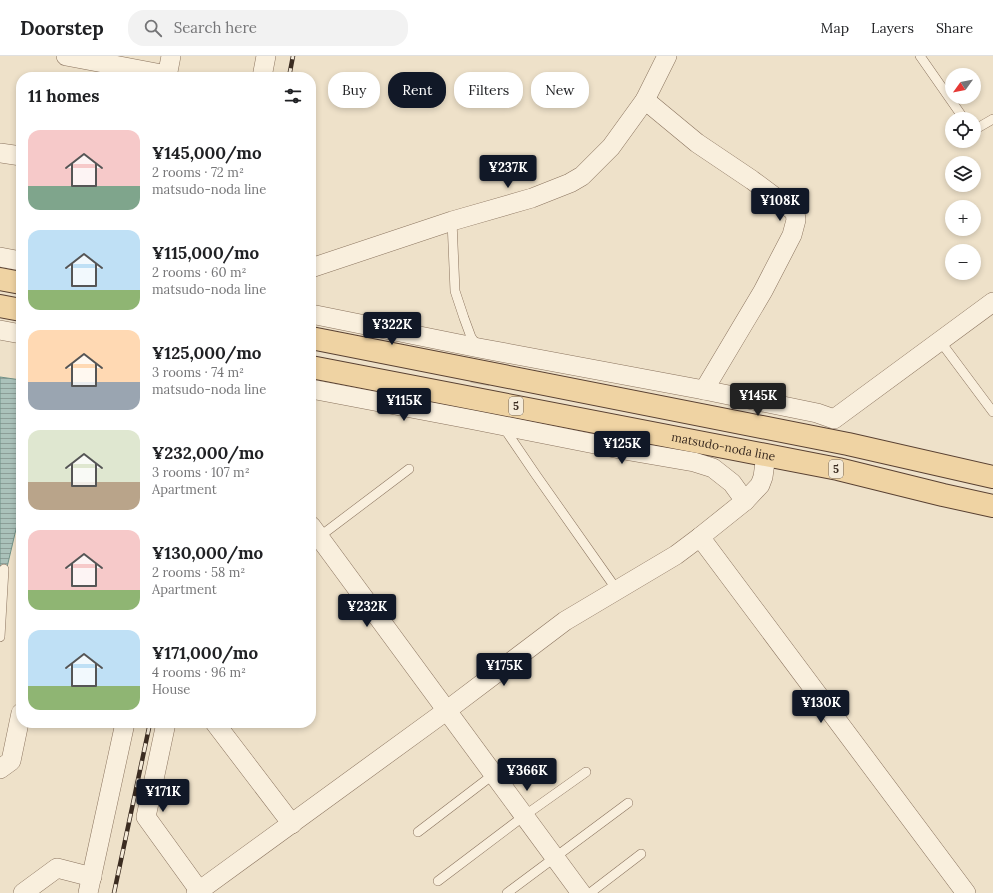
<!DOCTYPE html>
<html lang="en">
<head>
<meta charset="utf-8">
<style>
  :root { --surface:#fff; --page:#f2f2f2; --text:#202124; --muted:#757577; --line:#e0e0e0; --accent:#111827 }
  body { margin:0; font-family:Lora,serif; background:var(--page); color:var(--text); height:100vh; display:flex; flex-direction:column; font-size:15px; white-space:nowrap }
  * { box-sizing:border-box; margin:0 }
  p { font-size:13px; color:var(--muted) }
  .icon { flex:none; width:22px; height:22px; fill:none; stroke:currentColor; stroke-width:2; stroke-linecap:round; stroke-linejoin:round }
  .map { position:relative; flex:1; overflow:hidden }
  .details { position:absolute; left:16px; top:16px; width:300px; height:656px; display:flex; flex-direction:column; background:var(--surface); border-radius:16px; box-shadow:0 2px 6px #0003 }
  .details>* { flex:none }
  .banner { position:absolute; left:328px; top:16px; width:380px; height:36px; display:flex; gap:8px }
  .needle { width:26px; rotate:237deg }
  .fabs { position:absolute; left:945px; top:12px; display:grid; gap:8px }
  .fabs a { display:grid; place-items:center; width:36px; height:36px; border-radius:50%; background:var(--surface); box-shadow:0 2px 6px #0003; font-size:20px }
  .price { position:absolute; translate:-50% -34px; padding:0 9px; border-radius:4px; background:var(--accent); color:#fff; font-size:13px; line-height:26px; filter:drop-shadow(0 1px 2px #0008) }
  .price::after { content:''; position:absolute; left:50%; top:24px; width:12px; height:9px; margin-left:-6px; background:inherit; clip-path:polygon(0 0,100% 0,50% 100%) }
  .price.selected { background:#222; color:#fff }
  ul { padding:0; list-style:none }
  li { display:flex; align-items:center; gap:12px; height:100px; padding:0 12px }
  li span { display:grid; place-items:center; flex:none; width:112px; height:80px; border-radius:12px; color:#555 }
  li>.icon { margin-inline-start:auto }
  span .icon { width:48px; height:48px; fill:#fffc; stroke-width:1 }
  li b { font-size:17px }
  h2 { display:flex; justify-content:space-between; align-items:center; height:48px; padding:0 12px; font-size:17px }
  .tag { padding:0 14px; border-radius:16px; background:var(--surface); box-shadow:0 2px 6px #0003; font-size:14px; line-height:36px }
  .tag.selected { background:var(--accent); color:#fff }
  header { display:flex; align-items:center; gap:24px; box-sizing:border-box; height:56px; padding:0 20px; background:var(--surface); border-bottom:1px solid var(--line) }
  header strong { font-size:19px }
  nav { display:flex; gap:22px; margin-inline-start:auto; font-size:14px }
  .search { width:280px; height:36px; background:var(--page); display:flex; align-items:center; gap:10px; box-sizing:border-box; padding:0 14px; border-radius:16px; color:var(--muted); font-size:15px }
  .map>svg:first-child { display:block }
  .water { fill:url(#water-rules); stroke:#709187 }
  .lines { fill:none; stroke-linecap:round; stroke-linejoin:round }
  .street-tunnel { stroke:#cabda7; stroke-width:19; stroke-dasharray:19 10; stroke-linecap:butt }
  .lane-casing { stroke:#8a735e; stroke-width:10 }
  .street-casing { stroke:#8a735e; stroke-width:20 }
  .primary-casing { stroke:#594132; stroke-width:24 }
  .lane { stroke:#f9efdd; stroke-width:9 }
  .street { stroke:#f9efdd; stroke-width:19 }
  .primary { stroke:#efd3a3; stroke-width:22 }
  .rail-casing { stroke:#3b2c21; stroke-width:4.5 }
  .rail { stroke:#f5ebd9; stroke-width:3; stroke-dasharray:9; stroke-linecap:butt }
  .labels { text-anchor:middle; stroke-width:3; stroke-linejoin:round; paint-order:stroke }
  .shield { fill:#f5ebd9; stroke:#736558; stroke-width:1 }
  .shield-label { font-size:11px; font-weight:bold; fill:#3b2c21 }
  .street-label { font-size:12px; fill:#3b2c21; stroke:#f5ebd9 }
</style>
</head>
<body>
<header>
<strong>Doorstep</strong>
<div class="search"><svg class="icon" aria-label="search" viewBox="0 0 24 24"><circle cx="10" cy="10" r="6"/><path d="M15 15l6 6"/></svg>Search here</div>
<nav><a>Map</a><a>Layers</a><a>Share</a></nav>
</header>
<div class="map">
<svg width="993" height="837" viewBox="0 0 993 837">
  <defs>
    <pattern id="water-rules" width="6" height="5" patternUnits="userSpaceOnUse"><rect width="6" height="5" fill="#aac2ba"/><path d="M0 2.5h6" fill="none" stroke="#8c9e97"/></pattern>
  </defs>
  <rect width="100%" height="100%" fill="#eee1c9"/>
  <!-- water -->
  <polygon class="water" points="0,321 21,324 21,452 0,541"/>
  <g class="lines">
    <!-- street-tunnel -->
    <polyline class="street-tunnel" points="475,357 484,303"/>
    <defs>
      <g id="lane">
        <polyline points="920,0 964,63"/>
        <polyline points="974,74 993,63"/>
        <polyline points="452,165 455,235 464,262 471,281 478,291"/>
        <polyline points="940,285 993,356"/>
        <polyline points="504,372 536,419 617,534"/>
        <polyline points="319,481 409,413"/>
        <polyline points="0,581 4,513"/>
        <polyline points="418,776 494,718"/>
        <polyline points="438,825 524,760 586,716"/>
        <polyline points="507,837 628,747"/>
        <polyline points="590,837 641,798"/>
      </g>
      <g id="street">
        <polyline points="66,0 167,19"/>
        <polyline points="167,21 171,0"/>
        <polyline points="262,21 266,0"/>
        <polyline points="645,44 697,87 752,124 795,156 796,164 792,179 763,235 704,334"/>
        <polyline points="0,97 21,100"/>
        <polyline points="0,201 21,205"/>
        <polyline points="311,212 452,165 532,142 570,127 582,120 611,91 645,44 667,0"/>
        <polyline points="311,258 479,292 704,334 817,357 834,363 993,246"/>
        <polyline points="0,274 21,278"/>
        <polyline points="311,333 474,364 630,395 694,406 713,412 732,427 745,445"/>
        <polyline points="311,470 581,837"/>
        <polyline points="700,481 966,837"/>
        <polyline points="166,667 146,761 201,837"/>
        <polyline points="215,667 292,768"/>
        <polyline points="0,713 11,705 21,657"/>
        <polyline points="23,837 57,812 92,821"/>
        <polyline points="88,837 125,667"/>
        <polyline points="196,837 446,655 565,565 676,499 700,481 745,445 760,429 763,421 766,399"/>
      </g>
      <g id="primary">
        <polyline points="0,223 21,227"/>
        <polyline points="0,250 21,254"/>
        <polyline points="311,282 848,388 993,421"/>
        <path id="s1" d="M311,311L838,413L943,439L993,450"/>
      </g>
    </defs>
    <!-- lane casing -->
    <use href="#lane" class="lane-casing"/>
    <!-- street casing -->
    <use href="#street" class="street-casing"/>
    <!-- primary casing -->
    <use href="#primary" class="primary-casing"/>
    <!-- lane -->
    <use href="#lane" class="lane"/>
    <!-- street -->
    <use href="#street" class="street"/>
    <!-- primary -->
    <use href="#primary" class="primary"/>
    <defs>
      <g id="rail">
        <polyline points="289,21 293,0"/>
        <polyline points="114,837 150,667"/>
      </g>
    </defs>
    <!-- rail casing -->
    <use href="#rail" class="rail-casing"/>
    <!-- rail -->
    <use href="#rail" class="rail"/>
  </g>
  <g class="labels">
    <!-- shield labels -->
    <g class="shield">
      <rect x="509" y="341" width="14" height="18" rx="3"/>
      <rect x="829" y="404" width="14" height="18" rx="3"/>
    </g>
    <g class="shield-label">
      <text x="516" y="354">5</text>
      <text x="836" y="417">5</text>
    </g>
    <!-- street labels -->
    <g class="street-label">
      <text dy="4" stroke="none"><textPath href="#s1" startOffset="420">matsudo-noda line</textPath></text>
    </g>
  </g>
</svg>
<div class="fabs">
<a><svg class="needle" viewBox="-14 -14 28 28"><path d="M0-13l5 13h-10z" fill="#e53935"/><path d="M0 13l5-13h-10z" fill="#757577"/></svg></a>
<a><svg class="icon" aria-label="locate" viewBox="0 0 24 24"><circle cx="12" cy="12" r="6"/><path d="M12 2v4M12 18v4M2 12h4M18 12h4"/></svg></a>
<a><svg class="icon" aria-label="layers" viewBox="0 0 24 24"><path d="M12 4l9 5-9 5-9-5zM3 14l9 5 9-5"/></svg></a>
<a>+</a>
<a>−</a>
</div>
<b class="price" style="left:508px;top:133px">¥237K</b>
<b class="price" style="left:780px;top:166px">¥108K</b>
<b class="price" style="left:392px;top:290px">¥322K</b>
<b class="price selected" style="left:758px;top:361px">¥145K</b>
<b class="price" style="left:404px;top:366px">¥115K</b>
<b class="price" style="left:622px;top:409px">¥125K</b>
<b class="price" style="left:367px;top:572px">¥232K</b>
<b class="price" style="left:504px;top:631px">¥175K</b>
<b class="price" style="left:821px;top:668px">¥130K</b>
<b class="price" style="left:527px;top:736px">¥366K</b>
<b class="price" style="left:163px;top:757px">¥171K</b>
<div class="banner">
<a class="tag">Buy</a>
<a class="tag selected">Rent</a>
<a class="tag">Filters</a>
<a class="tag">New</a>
</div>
<section class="details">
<h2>11 homes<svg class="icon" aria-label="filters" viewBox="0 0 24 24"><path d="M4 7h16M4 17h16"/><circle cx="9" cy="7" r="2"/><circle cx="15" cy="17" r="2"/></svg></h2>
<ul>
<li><span style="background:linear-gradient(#f6c9c9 70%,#7fa58c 0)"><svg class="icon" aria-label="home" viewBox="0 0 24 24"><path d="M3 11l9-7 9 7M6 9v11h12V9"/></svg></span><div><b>¥145,000/mo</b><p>2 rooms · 72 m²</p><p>matsudo-noda line</p></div></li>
<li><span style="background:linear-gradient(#bfe0f5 75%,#8fb573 0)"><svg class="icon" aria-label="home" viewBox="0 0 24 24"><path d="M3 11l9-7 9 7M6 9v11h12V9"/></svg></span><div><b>¥115,000/mo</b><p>2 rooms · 60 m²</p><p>matsudo-noda line</p></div></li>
<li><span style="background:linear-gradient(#ffd9b3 65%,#9aa5b1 0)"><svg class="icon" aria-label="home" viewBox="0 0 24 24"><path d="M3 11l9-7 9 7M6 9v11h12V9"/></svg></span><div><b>¥125,000/mo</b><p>3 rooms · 74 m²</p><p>matsudo-noda line</p></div></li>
<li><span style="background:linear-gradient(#dfe7d0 65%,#b9a48a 0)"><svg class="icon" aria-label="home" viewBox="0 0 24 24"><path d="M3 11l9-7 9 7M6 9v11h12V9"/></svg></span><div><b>¥232,000/mo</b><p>3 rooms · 107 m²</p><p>Apartment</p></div></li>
<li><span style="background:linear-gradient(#f6c9c9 75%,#8fb573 0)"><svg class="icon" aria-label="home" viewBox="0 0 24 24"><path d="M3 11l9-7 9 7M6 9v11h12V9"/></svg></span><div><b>¥130,000/mo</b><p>2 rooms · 58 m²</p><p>Apartment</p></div></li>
<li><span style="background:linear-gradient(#bfe0f5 70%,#8fb573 0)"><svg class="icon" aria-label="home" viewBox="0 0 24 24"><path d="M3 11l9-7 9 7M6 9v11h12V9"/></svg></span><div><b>¥171,000/mo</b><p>4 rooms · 96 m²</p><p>House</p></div></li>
</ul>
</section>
</div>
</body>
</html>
